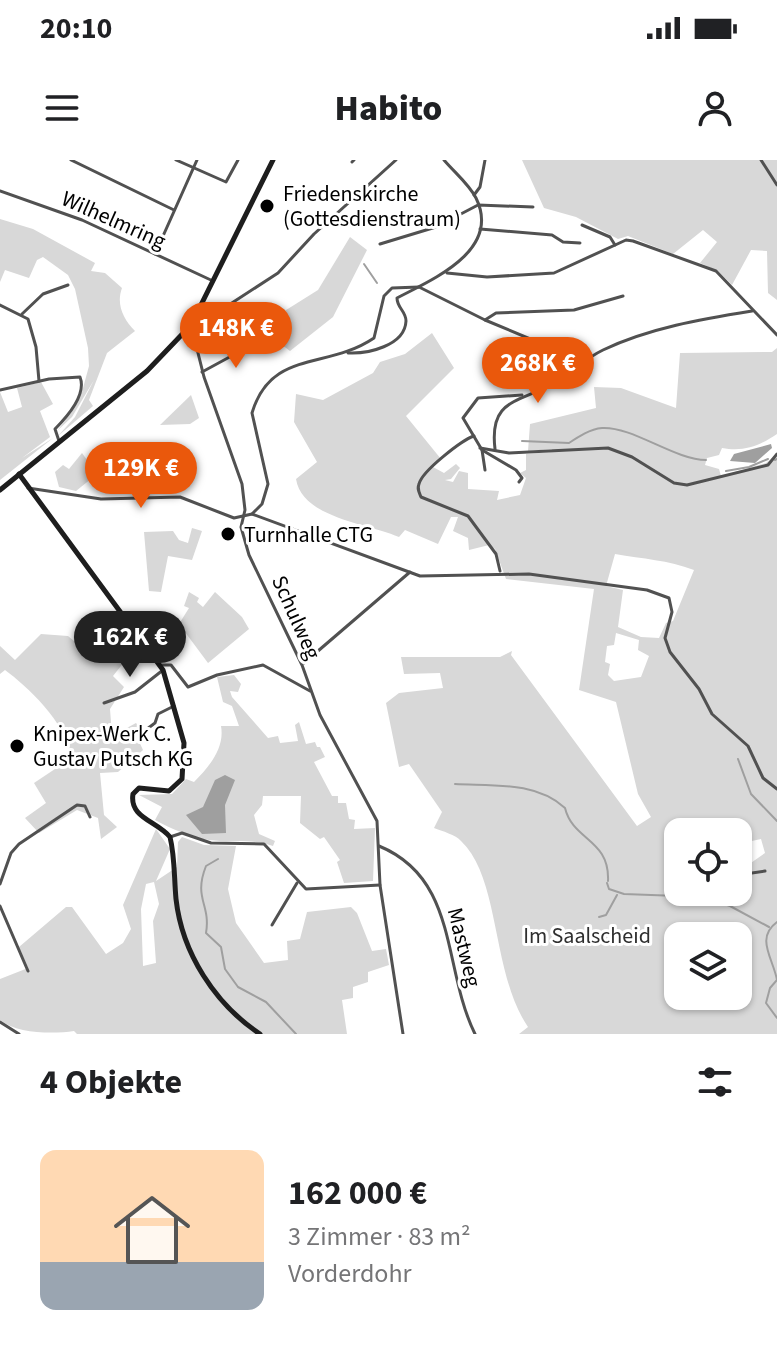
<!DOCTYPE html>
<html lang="de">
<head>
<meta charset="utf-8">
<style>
  :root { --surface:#fff; --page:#f2f2f2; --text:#202124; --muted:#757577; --accent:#ea580c }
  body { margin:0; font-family:"Source Sans 3",sans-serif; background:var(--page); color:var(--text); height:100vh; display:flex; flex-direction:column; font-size:30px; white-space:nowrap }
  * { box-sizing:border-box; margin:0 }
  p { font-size:26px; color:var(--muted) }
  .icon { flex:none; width:44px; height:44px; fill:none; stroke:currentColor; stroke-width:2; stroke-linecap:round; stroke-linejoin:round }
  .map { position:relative; height:874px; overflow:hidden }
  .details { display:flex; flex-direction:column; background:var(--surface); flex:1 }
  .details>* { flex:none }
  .buttons { position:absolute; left:664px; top:658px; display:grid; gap:16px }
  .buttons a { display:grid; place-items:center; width:88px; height:88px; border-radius:16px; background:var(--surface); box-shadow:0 2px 6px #0004; font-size:40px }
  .price { position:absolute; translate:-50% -68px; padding:0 18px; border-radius:28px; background:var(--accent); color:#fff; font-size:26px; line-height:52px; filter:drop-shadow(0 2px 4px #0008) }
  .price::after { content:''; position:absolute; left:50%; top:48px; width:24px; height:18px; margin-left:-12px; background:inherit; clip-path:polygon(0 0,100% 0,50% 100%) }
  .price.selected { background:#222; color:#fff }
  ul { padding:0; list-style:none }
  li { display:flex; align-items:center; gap:24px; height:200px; padding:0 40px }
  li span { display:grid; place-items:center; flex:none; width:224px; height:160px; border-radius:16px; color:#555 }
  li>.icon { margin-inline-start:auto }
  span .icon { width:96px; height:96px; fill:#fffc; stroke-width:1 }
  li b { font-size:34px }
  h2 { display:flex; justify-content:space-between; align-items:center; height:96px; padding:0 40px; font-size:34px }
  .status { display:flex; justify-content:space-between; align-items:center; height:56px; padding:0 40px; background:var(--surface); direction:ltr }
  .status svg { height:22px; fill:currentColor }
  header { display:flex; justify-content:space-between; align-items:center; height:104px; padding:0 40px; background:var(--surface); font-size:36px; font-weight:800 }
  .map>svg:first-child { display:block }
  .green { fill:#d8d8d8; fill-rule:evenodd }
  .water { fill:#9f9f9f }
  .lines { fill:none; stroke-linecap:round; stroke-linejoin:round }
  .stream { stroke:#9f9f9f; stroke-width:2 }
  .street { stroke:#515151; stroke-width:3 }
  .secondary { stroke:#1e1e1e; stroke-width:5 }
  .poi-dot { fill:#000; stroke:#fff; stroke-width:3 }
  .labels { text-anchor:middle; stroke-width:6; stroke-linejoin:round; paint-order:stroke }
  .poi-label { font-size:22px; fill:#000; stroke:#fff; text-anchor:start }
  .street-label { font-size:22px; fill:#000; stroke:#fff }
  .park-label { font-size:22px; fill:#2f2f2f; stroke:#fff }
</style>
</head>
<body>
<div class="status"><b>20:10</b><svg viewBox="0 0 49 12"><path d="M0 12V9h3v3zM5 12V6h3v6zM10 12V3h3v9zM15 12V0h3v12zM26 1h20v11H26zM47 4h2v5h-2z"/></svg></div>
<header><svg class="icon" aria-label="menu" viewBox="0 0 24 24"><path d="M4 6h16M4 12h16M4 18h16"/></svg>Habito<svg class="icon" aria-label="person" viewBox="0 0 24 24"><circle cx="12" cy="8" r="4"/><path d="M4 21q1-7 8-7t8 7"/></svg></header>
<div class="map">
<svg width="777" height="874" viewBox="0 0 777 874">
  <rect width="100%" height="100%" fill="#fff"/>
  <!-- green -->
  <g class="green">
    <polygon points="522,0 777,0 777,140 768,133 767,91 751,90 732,125 718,111 700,103 717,82 703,70 673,94 628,76 618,79 576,57 544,48"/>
    <path d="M0,59L33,69L95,103L91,111L105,113L122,128C116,144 123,159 135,171L107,193L89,240L93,246L58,276L75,257L94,220L72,257L57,271L71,253L83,228L89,206L88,188L75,129L68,115L43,97L37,100L29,118L5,110L0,122Z"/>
    <polygon points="350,77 367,90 333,157 290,191 259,167 318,130"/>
    <path d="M432,173L454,208L406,256L441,299L433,307L444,313L456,304L460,308L451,319L445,320L453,322L459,311L468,313V329L499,331L497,340L520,335L526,318L520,313L526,310V294L552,292V289L528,291L530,264L596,248L594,227L621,228L676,248L680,193L772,192L777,188V274C759,286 744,292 722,288L719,295L707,298L705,305L719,309L721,316L766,303L777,294V874H519L528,867C491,813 501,719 461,681C456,675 442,671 434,668L442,652L409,604L399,607L386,543L399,533L443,528L440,513L404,514L401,497H500L512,491L511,495L637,666L651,657L638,634L616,542L579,530L594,429L506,419L495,389L489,385L469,390L468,378L453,371L458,357H451L438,384L405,370L399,377C369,364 302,358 296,319L317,302L294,262L296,234L323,240L373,213L380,202L405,194ZM615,394C643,399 668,400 694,410L673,461L666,463L659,478L641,477L618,467L623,430L606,426ZM616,473L639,480L638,490L649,496L641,517L614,521L608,515L610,504L605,502L607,486L614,485ZM678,672H738V684L761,679L765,693L738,712V732H678ZM678,776H738V836H678Z"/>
    <polygon points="41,222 53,244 40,251 50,277 22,298 53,278 0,320 0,232 8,252 22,247 17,228"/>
    <polygon points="191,235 199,258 190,264 160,265"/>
    <polygon points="82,293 97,314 76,331 59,327 55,312 63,305 69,309"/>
    <polygon points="192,368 202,371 192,400 168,396 161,432 149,431 144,372 173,371 179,380 188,383"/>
    <polygon points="189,432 199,438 197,442 203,447 215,432 242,457 249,469 208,503 179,464 189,448 184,446"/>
    <path d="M93,457L128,480L132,492L113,516L124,527L110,549L112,576L136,563L142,571L136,575L143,590L118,612L100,613L104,655L117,667L101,679L98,658L77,650L39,673L25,658L46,643L34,623L67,601C75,570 28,527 5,510L0,514V486L15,500L41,474L68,476L92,496L103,484L85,468Z"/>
    <path d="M234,515L241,524L238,532L230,531L232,537L268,578L278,576L280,583L298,581L295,565L299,562L306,584L315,582L317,587H320L325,597L314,602L332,636H338V643H346L349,659L355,660L354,669L375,668L373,721L344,723L337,702L340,700L324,677L320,679L300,663L301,636H263L262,645L254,655L259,674L275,681L273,686C251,678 231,683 209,680C191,677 171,669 155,660L162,647L139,635L172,634L186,619L194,622C209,607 225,588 221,566H239L232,546L223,542L217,517Z"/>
    <path d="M156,669L170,689L156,721L177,707L178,682L182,677L204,685L236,686L228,729L236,763L264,803L288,800L287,781L300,779L307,752L351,747L357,753L372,791L386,789L389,805L368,812V822L353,827V838L342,840L347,874H77L74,871C54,874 17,874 0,860V819L28,808L19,787L66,747H72L106,794L123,783L131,769L123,745ZM154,722L159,744L153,761L156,803L143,806L141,749L146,724Z"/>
  </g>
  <!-- water -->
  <g class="water">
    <polygon points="771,284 772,288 755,303 730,301 734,294"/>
    <polygon points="225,615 235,620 225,645 226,673 202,674 186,655 203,647 215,620"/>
  </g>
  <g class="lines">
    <!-- stream -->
    <g class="stream">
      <polyline points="364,104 377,123"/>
      <path d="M522,281L569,283C578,277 590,269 602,268C632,266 675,300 706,300"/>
      <polyline points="775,300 777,299"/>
      <polyline points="726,311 749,307 768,299"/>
      <polyline points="738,599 751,634 777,661"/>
      <path d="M455,624C492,626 536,621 565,648C573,681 610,679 608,721"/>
      <path d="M218,699L206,706C193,739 211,744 206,773L221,787L225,809L238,827L266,842L296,874"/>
      <polyline points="607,723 609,729 624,734 705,737 730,746 769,767"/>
      <polyline points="599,757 606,755 617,735"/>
      <path d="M777,762C755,778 773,798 777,820L770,828L766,843L777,858"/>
    </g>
    <!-- street -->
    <g class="street">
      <polyline points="71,0 174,50"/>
      <polyline points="176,0 226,22 238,0"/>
      <polyline points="761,0 777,25"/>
      <polyline points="352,2 354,0"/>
      <polyline points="0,31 82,60 213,121"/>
      <polyline points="474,35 480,27 485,0"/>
      <polyline points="582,65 610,77 615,85"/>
      <polyline points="480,69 552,75 563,82 580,83"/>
      <polyline points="380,84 436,67 478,45 533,47"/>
      <polyline points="155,94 197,0"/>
      <polyline points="447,113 487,117 554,113 626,80 633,81 716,111 777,175"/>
      <polyline points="0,145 28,159 36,187 39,221"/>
      <polyline points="200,149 218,152 278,113 314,74 396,0"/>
      <polyline points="22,154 43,134 68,125"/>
      <polyline points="485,160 496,153 574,150 623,136"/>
      <polyline points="191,165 204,217 242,324 245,350 241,367 249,395 302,505 320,555 377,661 380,725 403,874"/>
      <path d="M348,193C367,194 405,186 406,161C406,151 397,148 397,138C431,120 502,91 476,38C469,24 454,12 444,0"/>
      <polyline points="202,212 259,181"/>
      <path d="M0,230L49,219L80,217C87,235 67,257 55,269L59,281"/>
      <path d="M474,276C462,280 422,311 419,324C417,329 419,332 421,337L468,356L496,394L500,411"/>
      <polyline points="480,288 509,293 608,288 632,297 674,323 687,325 768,305 777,294"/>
      <path d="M495,289C489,239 518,243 552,224C570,214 584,199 603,190C649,168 702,159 752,151"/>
      <polyline points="482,290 516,310 522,318 519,322"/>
      <polyline points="485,310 482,290 463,258 478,238 522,235"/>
      <path d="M28,328L101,339L180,337L234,358L252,354L262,344L268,324L252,253C271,189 327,210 374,178L384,136L392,128L419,127L485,160L571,196L579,203"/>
      <polyline points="252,354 420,416 529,414 647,430 669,438 672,452 665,478 670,492 699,529 712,554 748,586 763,618 777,629"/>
      <polyline points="304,503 410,412"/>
      <polyline points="160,505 171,505 188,527 217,515 263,505 310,531"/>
      <polyline points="104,543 135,532 163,510"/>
      <polyline points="147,569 155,563 158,554 174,546"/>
      <polyline points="170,677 182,673 211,683 264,684 306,729 380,725"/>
      <path d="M379,686C459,719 442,807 475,874"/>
      <polyline points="738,715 765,711"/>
      <polyline points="0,724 11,693 19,684 77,645 85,646 90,657"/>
      <polyline points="0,746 28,811"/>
      <polyline points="272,765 297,723"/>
      <polyline points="0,862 19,874"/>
    </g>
    <!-- secondary -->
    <g class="secondary">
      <path d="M19,314L163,510L184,583L182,619L169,631L139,628L133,634C129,658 157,661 170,677C175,697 174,718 176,739C182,793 215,844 260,874"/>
      <polyline points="0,330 147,211 191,165 273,0"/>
    </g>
  </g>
  <!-- markers -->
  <g class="poi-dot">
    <circle cx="267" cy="46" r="8"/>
    <circle cx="228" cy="374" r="8"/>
    <circle cx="17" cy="586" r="8"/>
  </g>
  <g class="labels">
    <!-- poi labels -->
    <g class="poi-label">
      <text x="283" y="41">Friedenskirche<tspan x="283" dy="25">(Gottesdienstraum)</tspan></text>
      <text x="244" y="382">Turnhalle CTG</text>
      <text x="33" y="581">Knipex-Werk C.<tspan x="33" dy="25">Gustav Putsch KG</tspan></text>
    </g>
    <!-- street labels -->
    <g class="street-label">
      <text transform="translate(114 59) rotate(24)" y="8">Wilhelmring</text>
      <text transform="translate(297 457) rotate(66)" y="8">Schulweg</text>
      <text transform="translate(465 787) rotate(76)" y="8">Mastweg</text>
    </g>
    <!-- park labels -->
    <g class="park-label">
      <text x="587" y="783">Im Saalscheid</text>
    </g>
  </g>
</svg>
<div class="buttons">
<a><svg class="icon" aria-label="locate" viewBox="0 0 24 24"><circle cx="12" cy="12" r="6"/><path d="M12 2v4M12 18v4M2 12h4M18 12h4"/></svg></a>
<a><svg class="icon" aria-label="layers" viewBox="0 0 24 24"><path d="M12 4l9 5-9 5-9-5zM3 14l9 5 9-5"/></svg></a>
</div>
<b class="price" style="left:236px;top:210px">148K €</b>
<b class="price" style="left:538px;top:245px">268K €</b>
<b class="price" style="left:141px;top:350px">129K €</b>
<b class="price selected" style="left:130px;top:519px">162K €</b>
</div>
<section class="details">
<h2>4 Objekte<svg class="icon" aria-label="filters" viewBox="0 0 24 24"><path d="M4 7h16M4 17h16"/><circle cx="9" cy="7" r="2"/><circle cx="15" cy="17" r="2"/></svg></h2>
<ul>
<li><span style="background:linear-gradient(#ffd9b3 70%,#9aa5b1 0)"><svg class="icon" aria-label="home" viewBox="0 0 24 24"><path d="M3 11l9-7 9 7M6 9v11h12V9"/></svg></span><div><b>162 000 €</b><p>3 Zimmer · 83 m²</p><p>Vorderdohr</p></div></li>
</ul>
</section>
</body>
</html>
